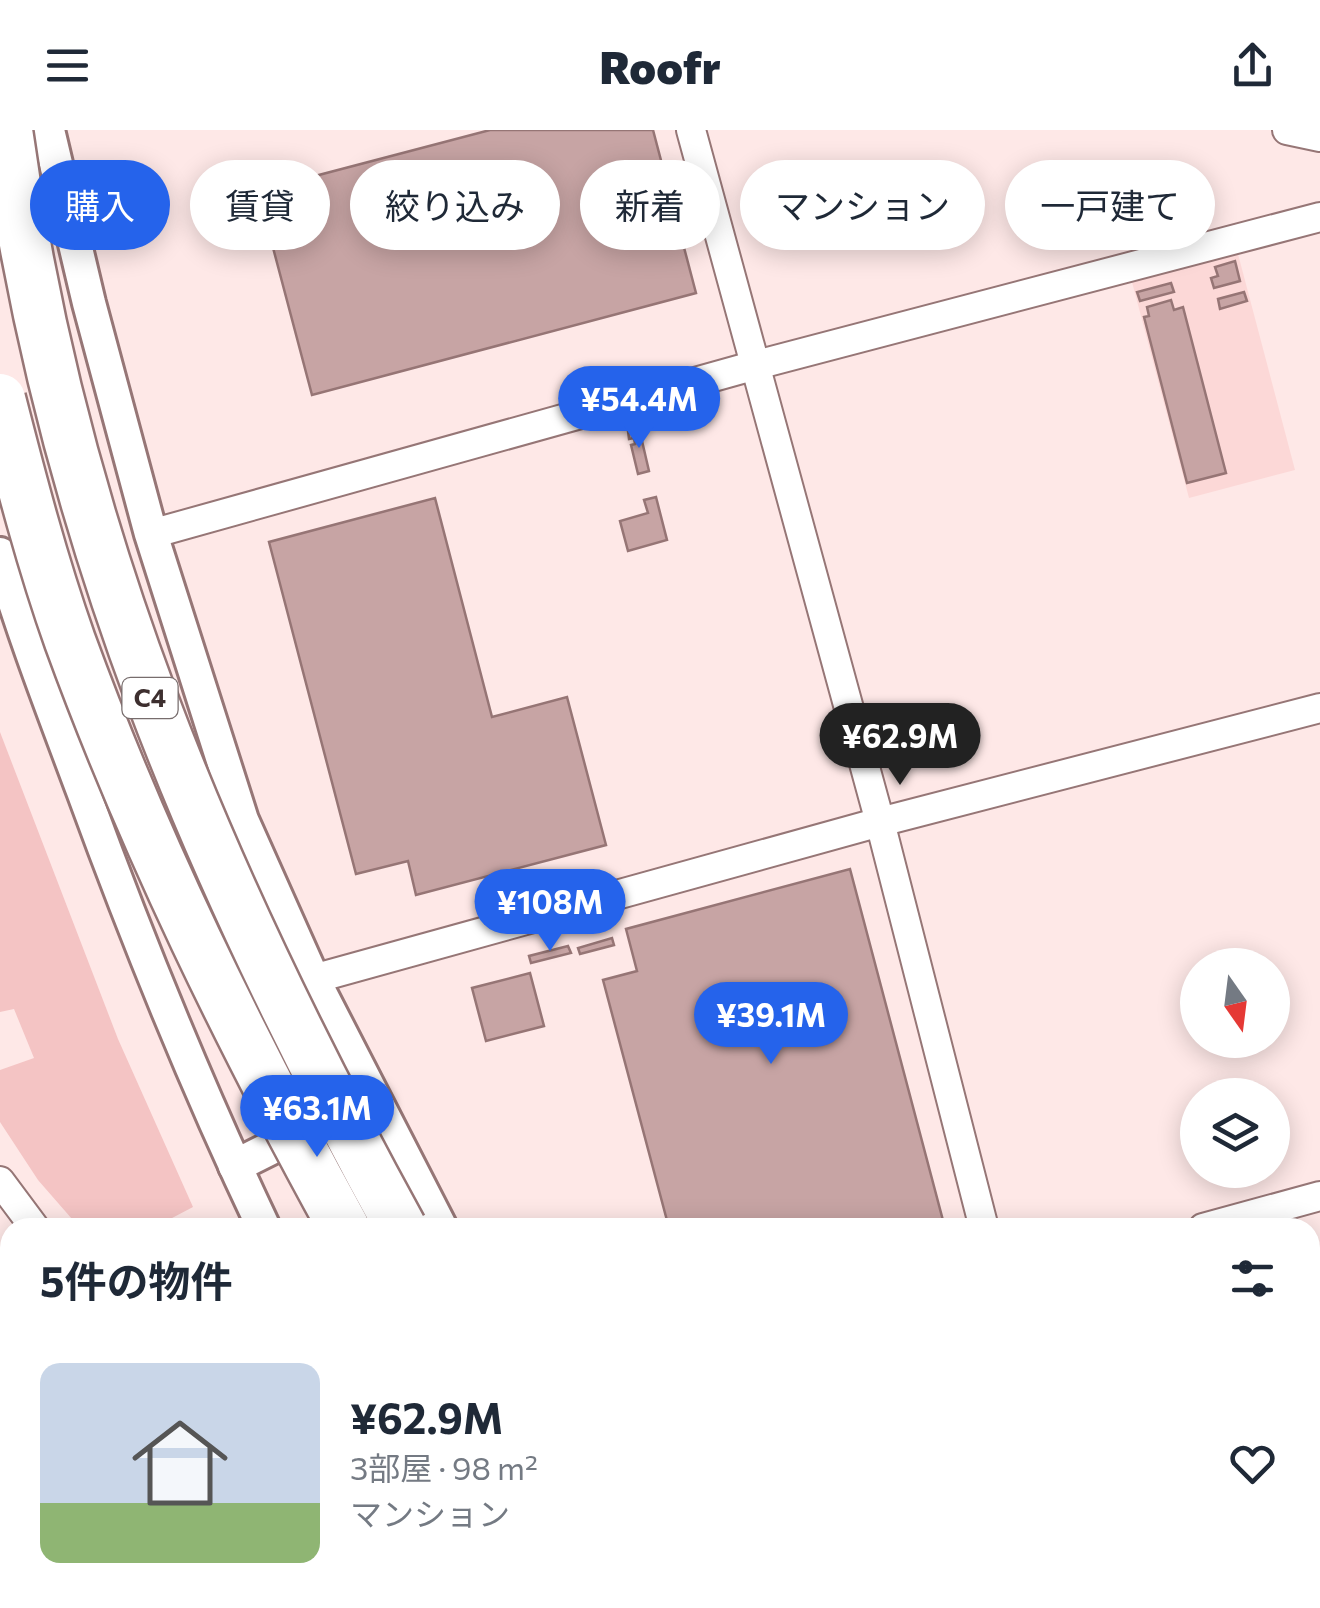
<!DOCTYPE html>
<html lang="ja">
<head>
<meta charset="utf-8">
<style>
  :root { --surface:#fff; --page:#f2f2f3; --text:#1f2937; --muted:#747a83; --line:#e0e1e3; --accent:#2563eb }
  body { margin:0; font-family:Commissioner,"Noto Sans JP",sans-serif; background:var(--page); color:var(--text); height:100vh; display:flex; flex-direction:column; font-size:38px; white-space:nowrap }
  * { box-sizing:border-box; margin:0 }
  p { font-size:32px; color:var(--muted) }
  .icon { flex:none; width:55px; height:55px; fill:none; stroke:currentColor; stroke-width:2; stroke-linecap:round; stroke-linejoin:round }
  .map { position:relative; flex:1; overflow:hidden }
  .side { position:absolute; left:0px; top:1088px; width:1320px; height:392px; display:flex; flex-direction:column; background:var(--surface); border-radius:30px 30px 0 0; box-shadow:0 5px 25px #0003 }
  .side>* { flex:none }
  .guide { position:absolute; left:30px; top:30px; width:1260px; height:90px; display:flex; gap:20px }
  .needle { width:65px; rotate:166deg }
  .buttons { position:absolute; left:1180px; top:818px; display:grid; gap:20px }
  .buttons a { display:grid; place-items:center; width:110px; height:110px; border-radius:50%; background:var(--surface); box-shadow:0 5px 25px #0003; font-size:50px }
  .price { position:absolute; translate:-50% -85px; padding:0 22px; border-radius:35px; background:var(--accent); color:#fff; font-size:32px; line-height:65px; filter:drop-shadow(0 2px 5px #0008) }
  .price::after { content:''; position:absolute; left:50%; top:60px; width:30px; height:22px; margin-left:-15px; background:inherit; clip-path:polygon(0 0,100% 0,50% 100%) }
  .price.on { background:#222; color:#fff }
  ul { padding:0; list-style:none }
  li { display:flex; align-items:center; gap:30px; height:250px; padding:0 40px }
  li+li { border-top:2px solid var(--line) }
  li span { display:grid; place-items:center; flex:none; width:280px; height:200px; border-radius:20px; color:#555 }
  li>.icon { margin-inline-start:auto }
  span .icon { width:120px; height:120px; fill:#fffc; stroke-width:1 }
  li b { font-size:42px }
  h2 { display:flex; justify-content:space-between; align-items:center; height:120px; padding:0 40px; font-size:42px }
  .pill { padding:0 35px; border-radius:45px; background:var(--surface); box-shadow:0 5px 25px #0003; font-size:35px; line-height:90px }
  .pill.on { background:var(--accent); color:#fff }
  header { display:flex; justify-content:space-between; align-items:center; height:130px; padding:0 40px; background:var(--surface); font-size:45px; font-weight:800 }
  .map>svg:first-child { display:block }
  .built { fill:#fcd8d7 }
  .green { fill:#f4c4c4 }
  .water { fill:#c28787 }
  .building { fill:#c7a4a4; stroke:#967575; stroke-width:2.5 }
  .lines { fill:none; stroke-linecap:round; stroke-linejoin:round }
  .minor-casing { stroke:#967676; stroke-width:32 }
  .tertiary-casing { stroke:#967676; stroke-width:38 }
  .motorway-casing { stroke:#967676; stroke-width:55 }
  .minor { stroke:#fff; stroke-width:28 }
  .tertiary { stroke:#fff; stroke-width:32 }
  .motorway { stroke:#fff; stroke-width:50 }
  .motorway-bridge-casing { stroke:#967676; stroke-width:55; stroke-linecap:butt }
  .motorway-bridge { stroke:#fff; stroke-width:50 }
  .labels { text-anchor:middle; stroke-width:8; stroke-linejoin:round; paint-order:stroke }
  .shield { fill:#fff; stroke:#776d6d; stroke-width:2.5 }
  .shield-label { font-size:25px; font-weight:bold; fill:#3d2f2f }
</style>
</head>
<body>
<header><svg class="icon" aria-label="menu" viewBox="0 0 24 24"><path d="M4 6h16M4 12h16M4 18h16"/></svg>Roofr<svg class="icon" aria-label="share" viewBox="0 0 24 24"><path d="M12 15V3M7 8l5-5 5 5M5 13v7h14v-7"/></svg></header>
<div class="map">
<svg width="1320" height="1478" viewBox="0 0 1320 1478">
  <rect width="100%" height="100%" fill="#fee8e7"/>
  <!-- built -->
  <polygon class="built" points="1238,124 1295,340 1189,368 1132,152"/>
  <!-- green -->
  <g class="green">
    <polygon points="0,602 118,909 193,1077 155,1097 79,1097 38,1050 0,992 0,940 34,928 14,879 0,882"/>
    <polygon points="204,1470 291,1470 297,1478 208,1478"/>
  </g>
  <!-- water -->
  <polygon class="water" points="0,1241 10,1308 10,1467 0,1450"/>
  <!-- building -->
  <g class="building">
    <polygon points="490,0 653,0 696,163 312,265 258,61"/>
    <polygon points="1235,131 1240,151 1214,158 1211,148 1218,146 1215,137"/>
    <polygon points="1171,153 1174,162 1140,171 1137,162"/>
    <polygon points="1244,162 1247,171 1220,179 1218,169"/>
    <polygon points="1171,170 1174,180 1183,177 1226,343 1187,353 1144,187 1149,186 1147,177"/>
    <polygon points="639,298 649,341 638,344 631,315 635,314 634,308 629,309 628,301"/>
    <polygon points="656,367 667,410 628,421 620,391 648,383 644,370"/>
    <polygon points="435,368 492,587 567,567 606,715 416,765 408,731 356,744 269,412"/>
    <polygon points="850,739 945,1098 669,1098 603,850 637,841 626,799"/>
    <polygon points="612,808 614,815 580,824 578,818"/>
    <polygon points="568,816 571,823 531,833 529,826"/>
    <polygon points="530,843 544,896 486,911 472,858"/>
    <polygon points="1317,1461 1320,1478 1275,1478 1274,1470 1310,1470 1310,1462"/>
    <polygon points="1246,1470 1271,1470 1272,1478 1224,1478 1223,1473"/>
  </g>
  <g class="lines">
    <defs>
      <g id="minor">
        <polyline points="691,0 880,692 984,1098"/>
        <polyline points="1287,0 1320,7"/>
        <polyline points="151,404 756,235 1320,87"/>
        <polyline points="313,849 880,692 1320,578"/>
        <polyline points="0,1051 35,1098"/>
        <polyline points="1203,1098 1320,1066"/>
        <polyline points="1310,1317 1320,1314"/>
        <polyline points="140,1470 145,1478"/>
        <polyline points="317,1470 321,1478"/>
        <polyline points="716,1470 720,1478"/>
        <polyline points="1083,1470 1085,1478"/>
      </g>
      <g id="tertiary">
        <polyline points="48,0 89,173 151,404 242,690 313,849 441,1098"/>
        <path d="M0,424C23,504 54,583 83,661C137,809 196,955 264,1098"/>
        <polyline points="235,1036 311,998"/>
        <polyline points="470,1470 475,1478"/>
      </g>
      <g id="motorway">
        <polyline points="554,1470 558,1478"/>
        <polyline points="609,1470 614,1478"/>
      </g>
    </defs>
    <!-- minor casing -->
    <use href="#minor" class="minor-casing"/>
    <!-- tertiary casing -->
    <use href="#tertiary" class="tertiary-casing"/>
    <!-- motorway casing -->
    <use href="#motorway" class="motorway-casing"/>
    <!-- minor -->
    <use href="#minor" class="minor"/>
    <!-- tertiary -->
    <use href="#tertiary" class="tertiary"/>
    <!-- motorway -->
    <use href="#motorway" class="motorway"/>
    <defs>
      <g id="motorway-bridge">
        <path d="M7,0C61,402 207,745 401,1098"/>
        <path d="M0,269C21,351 42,432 70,511C144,714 240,909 344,1098"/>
      </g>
    </defs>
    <!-- motorway-bridge casing -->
    <use href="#motorway-bridge" class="motorway-bridge-casing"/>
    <!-- motorway-bridge -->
    <use href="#motorway-bridge" class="motorway-bridge"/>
  </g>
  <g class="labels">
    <!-- shield labels -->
    <rect class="shield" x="122.5" y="548" width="55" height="40" rx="8"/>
    <g class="shield-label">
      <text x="150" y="577">C4</text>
    </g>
  </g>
</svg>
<div class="buttons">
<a><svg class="needle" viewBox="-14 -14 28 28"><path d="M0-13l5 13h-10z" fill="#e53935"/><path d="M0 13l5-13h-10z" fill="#747a83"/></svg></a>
<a><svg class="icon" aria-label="layers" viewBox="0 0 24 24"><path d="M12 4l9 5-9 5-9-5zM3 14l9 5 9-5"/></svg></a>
</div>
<b class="price" style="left:639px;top:321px">¥54.4M</b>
<b class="price on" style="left:900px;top:658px">¥62.9M</b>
<b class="price" style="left:550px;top:824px">¥108M</b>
<b class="price" style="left:771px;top:937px">¥39.1M</b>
<b class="price" style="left:317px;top:1030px">¥63.1M</b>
<div class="guide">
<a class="pill on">購入</a>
<a class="pill">賃貸</a>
<a class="pill">絞り込み</a>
<a class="pill">新着</a>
<a class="pill">マンション</a>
<a class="pill">一戸建て</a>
</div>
<section class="side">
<h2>5件の物件<svg class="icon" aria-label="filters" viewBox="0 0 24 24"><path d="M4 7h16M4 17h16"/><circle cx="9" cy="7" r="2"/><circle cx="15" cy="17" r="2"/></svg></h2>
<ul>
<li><span style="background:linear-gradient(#c9d6e8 70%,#8fb573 0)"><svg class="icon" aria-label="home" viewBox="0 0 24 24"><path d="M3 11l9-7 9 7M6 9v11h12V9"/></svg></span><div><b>¥62.9M</b><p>3部屋 · 98 m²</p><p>マンション</p></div><svg class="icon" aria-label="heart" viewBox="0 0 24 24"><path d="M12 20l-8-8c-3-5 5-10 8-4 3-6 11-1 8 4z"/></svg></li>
</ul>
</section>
</div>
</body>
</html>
